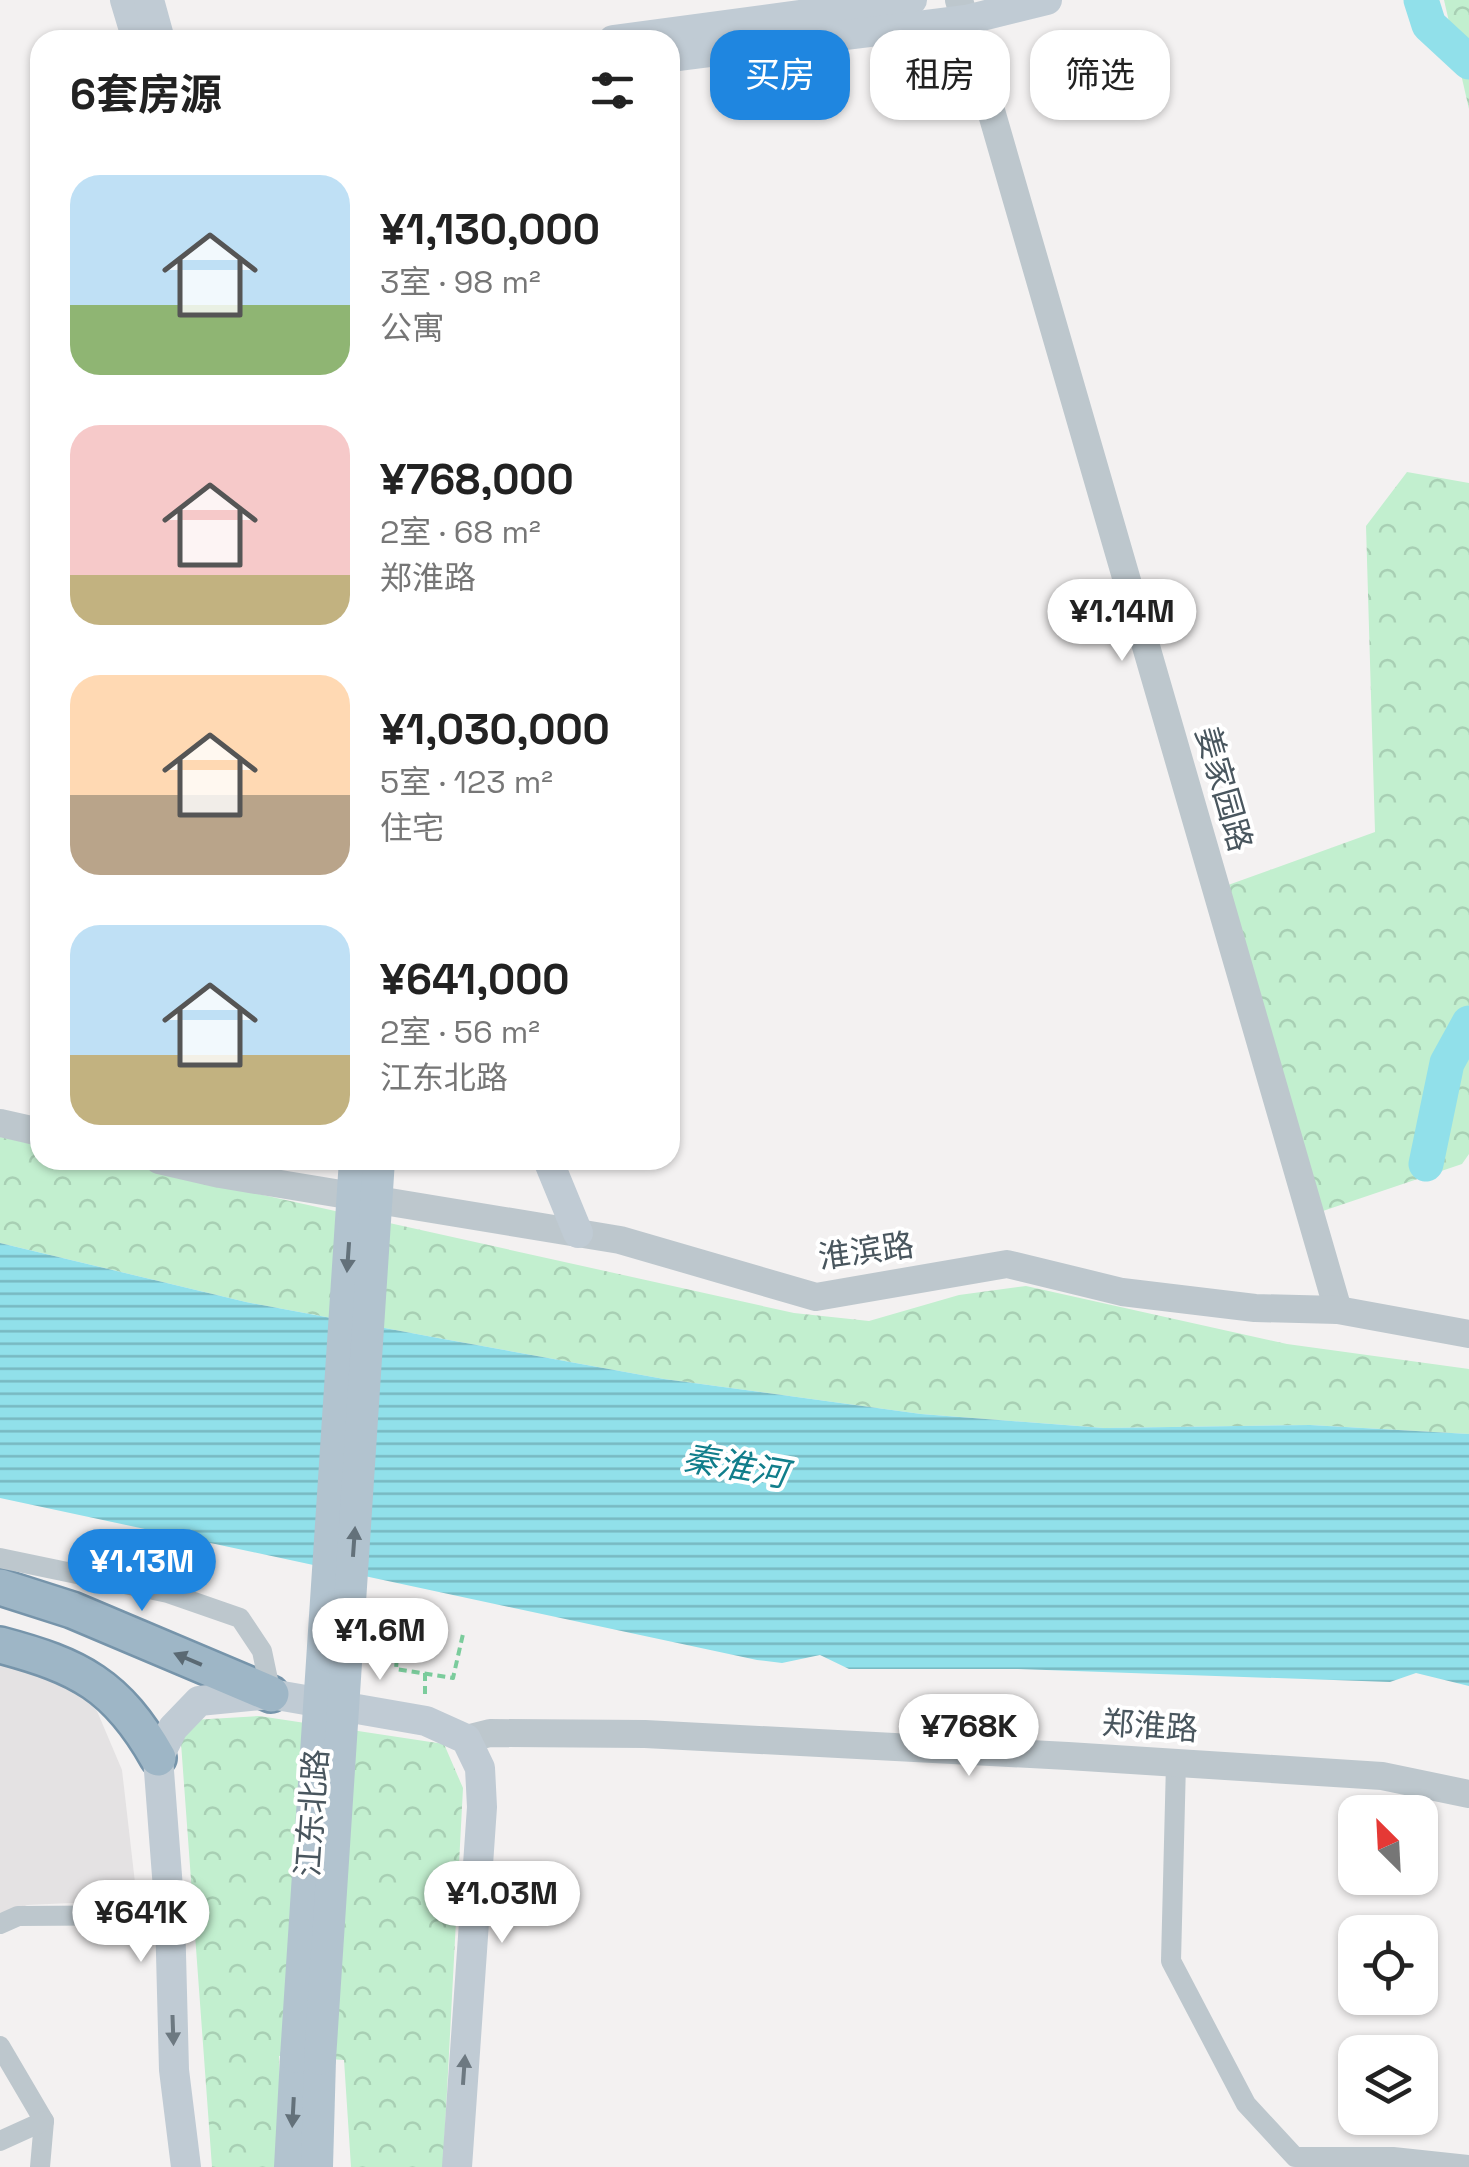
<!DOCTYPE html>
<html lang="zh">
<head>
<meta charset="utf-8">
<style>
  :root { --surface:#fff; --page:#f2f2f2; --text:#222; --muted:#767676; --accent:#1f86e0 }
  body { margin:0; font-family:"Space Grotesk","Noto Sans SC",sans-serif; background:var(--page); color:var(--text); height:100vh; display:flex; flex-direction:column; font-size:38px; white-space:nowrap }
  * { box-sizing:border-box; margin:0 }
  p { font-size:32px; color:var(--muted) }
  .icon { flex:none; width:55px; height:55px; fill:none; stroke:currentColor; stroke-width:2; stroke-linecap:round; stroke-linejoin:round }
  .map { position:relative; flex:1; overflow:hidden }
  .side { position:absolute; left:30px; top:30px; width:650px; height:1140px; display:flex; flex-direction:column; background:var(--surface); border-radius:30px; box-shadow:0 2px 8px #0004 }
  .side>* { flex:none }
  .banner { position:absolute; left:710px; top:30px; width:608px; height:90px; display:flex; gap:20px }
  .needle { width:65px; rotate:336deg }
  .controls { position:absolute; left:1338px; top:1795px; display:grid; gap:20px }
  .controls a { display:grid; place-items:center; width:100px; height:100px; border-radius:20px; background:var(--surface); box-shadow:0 2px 8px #0004; font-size:50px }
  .price { position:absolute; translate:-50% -85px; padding:0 22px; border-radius:35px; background:#fff; color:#222; font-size:32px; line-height:65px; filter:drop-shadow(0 2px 5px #0008) }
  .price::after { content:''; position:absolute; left:50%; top:60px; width:30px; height:22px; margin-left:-15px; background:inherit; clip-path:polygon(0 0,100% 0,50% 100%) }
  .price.selected { background:var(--accent); color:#fff }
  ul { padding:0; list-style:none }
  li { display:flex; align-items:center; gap:30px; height:250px; padding:0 40px }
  li span { display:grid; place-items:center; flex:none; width:280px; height:200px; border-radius:30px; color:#555 }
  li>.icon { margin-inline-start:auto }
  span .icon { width:120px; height:120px; fill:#fffc; stroke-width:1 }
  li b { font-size:42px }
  h2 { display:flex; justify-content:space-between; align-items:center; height:120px; padding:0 40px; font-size:42px }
  .pill { padding:0 35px; border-radius:30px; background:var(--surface); box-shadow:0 2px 8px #0004; font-size:35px; line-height:90px }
  .pill.selected { background:var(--accent); color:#fff }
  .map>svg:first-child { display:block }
  .education { fill:#e4e2e3 }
  .park { fill:url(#park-crowns) }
  .water { fill:url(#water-rules) }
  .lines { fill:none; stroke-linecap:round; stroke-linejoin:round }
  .river { stroke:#91e0ea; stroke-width:35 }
  .trunk-casing { stroke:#7694aa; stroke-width:40 }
  .path { stroke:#7bcc9c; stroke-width:4; stroke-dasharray:8 5; stroke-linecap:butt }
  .minor { stroke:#bdc7cd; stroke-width:20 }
  .tertiary { stroke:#bdc7cd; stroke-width:28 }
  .secondary { stroke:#c0cbd4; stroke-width:30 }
  .primary { stroke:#b2c3cf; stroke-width:32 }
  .trunk { stroke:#9eb6c6; stroke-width:35 }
  .primary-bridge { stroke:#b2c3cf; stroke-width:32 }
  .oneway { fill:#63717a }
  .oneway2 { fill:#5a6973 }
  .oneway3 { fill:#6d7981 }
  .labels { text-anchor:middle; stroke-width:8; stroke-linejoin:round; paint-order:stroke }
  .street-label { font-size:32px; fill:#49565e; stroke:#fff }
  .water-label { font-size:35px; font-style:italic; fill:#117e8b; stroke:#fff }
</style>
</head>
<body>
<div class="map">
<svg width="1469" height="2167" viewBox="0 0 1469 2167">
  <defs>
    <pattern id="park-crowns" width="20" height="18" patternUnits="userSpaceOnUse" patternTransform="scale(2.5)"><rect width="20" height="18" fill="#c2efcf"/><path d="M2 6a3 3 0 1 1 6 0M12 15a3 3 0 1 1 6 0" fill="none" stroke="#a8cfb4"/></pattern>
    <pattern id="water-rules" width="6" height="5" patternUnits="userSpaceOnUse" patternTransform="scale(2.5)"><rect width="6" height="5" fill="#91e0ea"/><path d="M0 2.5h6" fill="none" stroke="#78b8c1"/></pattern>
  </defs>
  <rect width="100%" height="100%" fill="#f3f1f1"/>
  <!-- education -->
  <polygon class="education" points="0,1645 38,1655 97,1711 122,1770 137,1900 27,1905 0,1917"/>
  <!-- park -->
  <g class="park">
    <polygon points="1444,0 1469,0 1469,109"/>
    <polygon points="1407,472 1469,483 1469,1154 1462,1164 1311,1215 1217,889 1375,832 1366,526"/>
    <polygon points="0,1137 40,1145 40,1160 106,1160 794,1313 869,1321 959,1295 1026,1286 1287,1344 1469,1369 1469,1434 1310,1425 1104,1428 921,1414 664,1379 438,1338 246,1302 0,1243"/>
    <polygon points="259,1716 444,1744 463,1788 443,2167 351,2167 344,2060 279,2056 283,2167 212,2167 181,1743 193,1720"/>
  </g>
  <!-- water -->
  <polygon class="water" points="0,1243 246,1302 438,1338 664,1379 921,1414 1104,1428 1310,1425 1469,1434 1469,1686 1416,1673 1390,1682 1018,1669 849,1669 820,1655 782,1663 757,1660 0,1498"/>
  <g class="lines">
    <!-- river -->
    <g class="river">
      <polyline points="1421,0 1429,25 1469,62"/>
      <polyline points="1426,1164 1447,1063 1469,1023"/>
    </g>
    <defs>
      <g id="trunk">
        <polyline points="0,1587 72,1610 271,1694"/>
        <path d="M0,1645C79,1666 117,1685 158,1758"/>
      </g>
    </defs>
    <!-- trunk casing -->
    <use href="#trunk" class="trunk-casing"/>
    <!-- path -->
    <g class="path">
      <polyline points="400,1620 396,1669 453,1678 463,1634"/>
      <polyline points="425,1673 425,1699"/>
    </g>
    <!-- minor -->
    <g class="minor">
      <polyline points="0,1558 168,1593 240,1618 262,1651 271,1694"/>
      <polyline points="1176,1763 1171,1961 1246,2104 1295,2157 1393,2157 1469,2165"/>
      <polyline points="0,1924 18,1916 170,1915"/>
      <polyline points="0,2046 44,2121 40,2167"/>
      <polyline points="0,2141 44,2121"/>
    </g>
    <!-- tertiary -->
    <g class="tertiary">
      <polyline points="959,0 1338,1310"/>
      <polyline points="0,1123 40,1132"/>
      <polyline points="159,1160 220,1174 620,1240 816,1297 1007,1264 1122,1292 1255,1308 1338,1310 1469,1334"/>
      <polyline points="466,1739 490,1733 645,1734 1068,1756 1382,1776 1469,1794"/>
    </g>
    <!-- secondary -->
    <g class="secondary">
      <polyline points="125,0 137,40"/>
      <polyline points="149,0 160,40"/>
      <polyline points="613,40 912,0"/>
      <polyline points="670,57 966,20 1047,0"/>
      <polyline points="548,1160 578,1233"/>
      <polyline points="186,2167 174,2070 170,1915 158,1758 173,1728 199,1701 271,1694 426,1721 466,1739 480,1768 482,1807 457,2167"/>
    </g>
    <!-- primary -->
    <g class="primary">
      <polyline points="290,2167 296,2057"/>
      <polyline points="317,2167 320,2059"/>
    </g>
    <!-- trunk -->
    <use href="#trunk" class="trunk"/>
    <!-- primary-bridge -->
    <g class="primary-bridge">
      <polyline points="296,2057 355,1160"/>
      <polyline points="320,2059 379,1160"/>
    </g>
  </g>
  <!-- one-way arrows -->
  <defs><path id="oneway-solid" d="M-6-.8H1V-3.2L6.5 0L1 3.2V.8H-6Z" transform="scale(2.5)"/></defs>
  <g class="oneway">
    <use href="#oneway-solid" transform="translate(348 1257) rotate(94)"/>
    <use href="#oneway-solid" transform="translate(354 1542) rotate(-86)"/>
    <use href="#oneway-solid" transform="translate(293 2112) rotate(93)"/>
  </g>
  <use class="oneway2" href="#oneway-solid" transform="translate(188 1659) rotate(-157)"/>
  <g class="oneway3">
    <use href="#oneway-solid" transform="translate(173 2030) rotate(88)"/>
    <use href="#oneway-solid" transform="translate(464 2070) rotate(-86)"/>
  </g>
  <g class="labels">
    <!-- street labels -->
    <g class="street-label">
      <text transform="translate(1224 789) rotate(74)" y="11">姜家园路</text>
      <text transform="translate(866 1251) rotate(-8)" y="11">淮滨路</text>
      <text transform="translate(1150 1726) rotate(4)" y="11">郑淮路</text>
      <text transform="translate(312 1813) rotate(-86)" y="11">江东北路</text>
    </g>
    <!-- water labels -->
    <g class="water-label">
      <text transform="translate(735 1466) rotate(10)" y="12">秦淮河</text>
    </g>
  </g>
</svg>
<div class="controls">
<a><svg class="needle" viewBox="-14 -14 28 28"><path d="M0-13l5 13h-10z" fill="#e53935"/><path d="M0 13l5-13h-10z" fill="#767676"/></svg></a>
<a><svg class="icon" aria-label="locate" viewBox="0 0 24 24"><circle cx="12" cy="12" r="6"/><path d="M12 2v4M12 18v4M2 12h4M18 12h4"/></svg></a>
<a><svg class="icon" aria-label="layers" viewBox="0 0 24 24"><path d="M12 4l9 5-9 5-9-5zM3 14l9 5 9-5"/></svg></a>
</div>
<b class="price" style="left:1122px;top:664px">¥1.14M</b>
<b class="price selected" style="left:142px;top:1614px">¥1.13M</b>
<b class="price" style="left:380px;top:1683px">¥1.6M</b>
<b class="price" style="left:969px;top:1779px">¥768K</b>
<b class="price" style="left:502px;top:1946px">¥1.03M</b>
<b class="price" style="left:141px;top:1965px">¥641K</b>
<div class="banner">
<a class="pill selected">买房</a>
<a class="pill">租房</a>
<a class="pill">筛选</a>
</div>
<section class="side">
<h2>6套房源<svg class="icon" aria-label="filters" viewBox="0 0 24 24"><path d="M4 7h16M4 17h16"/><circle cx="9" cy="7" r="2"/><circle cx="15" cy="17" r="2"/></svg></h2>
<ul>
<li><span style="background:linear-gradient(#bfe0f5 65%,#8fb573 0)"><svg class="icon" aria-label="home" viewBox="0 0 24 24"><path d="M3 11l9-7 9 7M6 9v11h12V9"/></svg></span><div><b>¥1,130,000</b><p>3室 · 98 m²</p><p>公寓</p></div></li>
<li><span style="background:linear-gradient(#f6c9c9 75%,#c2b280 0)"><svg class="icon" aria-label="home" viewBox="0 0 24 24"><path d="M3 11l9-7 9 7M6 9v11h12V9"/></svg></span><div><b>¥768,000</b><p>2室 · 68 m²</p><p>郑淮路</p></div></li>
<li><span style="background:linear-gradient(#ffd9b3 60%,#b9a48a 0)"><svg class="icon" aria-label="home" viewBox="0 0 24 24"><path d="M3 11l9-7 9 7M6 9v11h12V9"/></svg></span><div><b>¥1,030,000</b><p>5室 · 123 m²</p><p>住宅</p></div></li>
<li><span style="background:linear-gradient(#bfe0f5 65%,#c2b280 0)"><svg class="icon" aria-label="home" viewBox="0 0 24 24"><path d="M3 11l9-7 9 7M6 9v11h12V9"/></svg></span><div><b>¥641,000</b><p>2室 · 56 m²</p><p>江东北路</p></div></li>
</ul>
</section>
</div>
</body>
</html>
